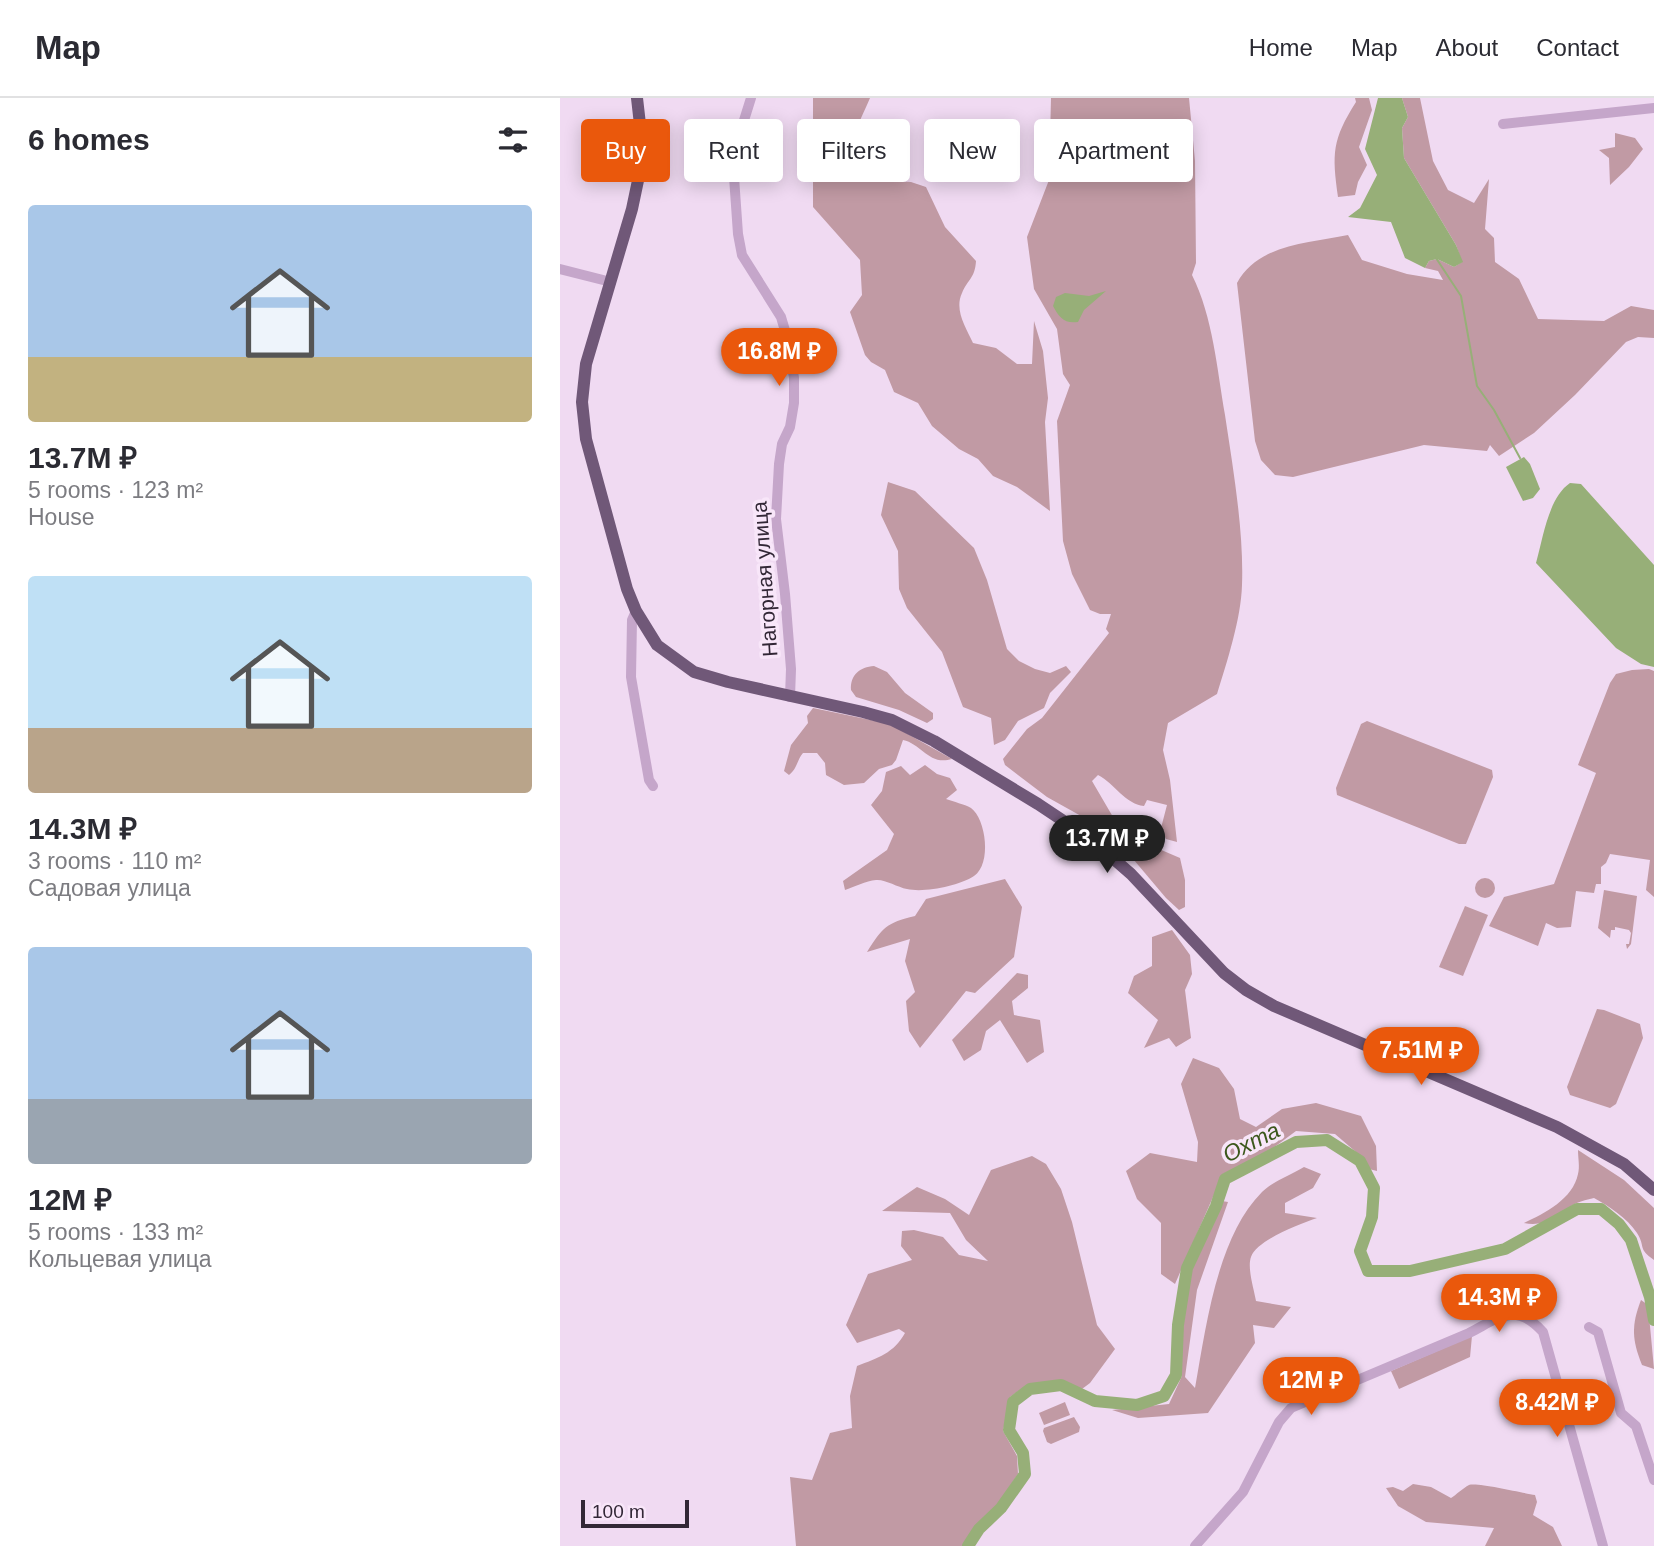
<!DOCTYPE html>
<html lang="en">
<head>
<meta charset="utf-8">
<style>
  :root { --surface:#fff; --page:#f7f7f7; --text:#2b2b33; --muted:#7c7c81; --line:#e1e1e2; --accent:#ea580c }
  body { margin:0; font-family:Arial,sans-serif; background:var(--page); color:var(--text); height:100vh; display:flex; flex-direction:column; font-size:26px; white-space:nowrap }
  * { box-sizing:border-box; margin:0 }
  p { font-size:23px; color:var(--muted) }
  .icon { flex:none; width:38px; height:38px; fill:none; stroke:currentColor; stroke-width:2; stroke-linecap:round; stroke-linejoin:round }
  .map { position:relative; flex:1; overflow:hidden }
  .details { display:flex; flex-direction:column; background:var(--surface); width:560px }
  .details>* { flex:none }
  .guide { position:absolute; left:21px; top:21px; width:665px; height:63px; display:flex; gap:14px }
  .scale { position:absolute; left:21px; bottom:18px; width:108px; box-sizing:border-box; padding-left:7px; border:4px solid #322736; border-top:0; font-size:19px; line-height:24px; white-space:nowrap; color:#322736; -webkit-text-stroke:5px #f8e6f9; paint-order:stroke }
  .price { position:absolute; translate:-50% -60px; padding:0 16px; border-radius:24px; background:var(--accent); color:#fff; font-size:23px; line-height:46px; filter:drop-shadow(0 2px 4px #0008) }
  .price::after { content:''; position:absolute; left:50%; top:42px; width:21px; height:16px; margin-left:-10px; background:inherit; clip-path:polygon(0 0,100% 0,50% 100%) }
  .price.current { background:#222; color:#fff }
  ul { padding:0; list-style:none }
  li { display:grid; align-content:center; gap:14px; height:371px; padding:0 28px }
  li span { display:grid; place-items:center; height:217px; border-radius:7px; color:#555 }
  li>.icon { margin-inline-start:auto }
  span .icon { width:126px; height:126px; fill:#fffc; stroke-width:1 }
  li b { font-size:30px }
  h2 { display:flex; justify-content:space-between; align-items:center; height:84px; padding:0 28px; font-size:30px }
  .chip { padding:0 24px; border-radius:7px; background:var(--surface); box-shadow:0 4px 18px #0003; font-size:24px; line-height:63px }
  .chip.current { background:var(--accent); color:#fff }
  header { display:flex; align-items:center; gap:42px; box-sizing:border-box; height:98px; padding:0 35px; background:var(--surface); border-bottom:2px solid var(--line) }
  header strong { font-size:33px }
  nav { display:flex; gap:38px; margin-inline-start:auto; font-size:24px }
  main { display:flex; flex:1; min-height:0 }
  .map>svg:first-child { display:block }
  .green { fill:#c19aa4 }
  .water { fill:#97af78 }
  .lines { fill:none; stroke-linecap:round; stroke-linejoin:round }
  .stream { stroke:#97af78; stroke-width:2 }
  .river { stroke:#97af78; stroke-width:12 }
  .minor { stroke:#c5a6ca; stroke-width:10 }
  .major { stroke:#705878; stroke-width:12 }
  .labels { text-anchor:middle; stroke-width:7; stroke-linejoin:round; paint-order:stroke }
  .street-label { font-size:21px; fill:#322736; stroke:#f8e6f9 }
  .water-label { font-size:23px; font-style:italic; fill:#3c581c; stroke:#f8e6f9 }
</style>
</head>
<body>
<header>
<strong>Map</strong>
<nav><a>Home</a><a>Map</a><a>About</a><a>Contact</a></nav>
</header>
<main>
<section class="details">
<h2>6 homes<svg class="icon" aria-label="filters" viewBox="0 0 24 24"><path d="M4 7h16M4 17h16"/><circle cx="9" cy="7" r="2"/><circle cx="15" cy="17" r="2"/></svg></h2>
<ul>
<li><span style="background:linear-gradient(#a9c7e8 70%,#c2b280 0)"><svg class="icon" aria-label="home" viewBox="0 0 24 24"><path d="M3 11l9-7 9 7M6 9v11h12V9"/></svg></span><div><b>13.7M ₽</b><p>5 rooms · 123 m²</p><p>House</p></div></li>
<li><span style="background:linear-gradient(#bfe0f5 70%,#b9a48a 0)"><svg class="icon" aria-label="home" viewBox="0 0 24 24"><path d="M3 11l9-7 9 7M6 9v11h12V9"/></svg></span><div><b>14.3M ₽</b><p>3 rooms · 110 m²</p><p>Садовая улица</p></div></li>
<li><span style="background:linear-gradient(#a9c7e8 70%,#9aa5b1 0)"><svg class="icon" aria-label="home" viewBox="0 0 24 24"><path d="M3 11l9-7 9 7M6 9v11h12V9"/></svg></span><div><b>12M ₽</b><p>5 rooms · 133 m²</p><p>Кольцевая улица</p></div></li>
</ul>
</section>
<div class="map">
<svg width="1094" height="1448" viewBox="0 0 1094 1448">
  <rect width="100%" height="100%" fill="#f0daf2"/>
  <!-- green -->
  <g class="green">
    <path d="M253,0H310C299,26 290,37 296,65L326,83L351,84L366,89L385,129L416,163C415,180 408,181 402,195C394,212 406,230 413,245L436,250L457,266H472L474,223L483,253L488,300L485,324L490,413L457,389L433,378L418,361L399,351L372,328L358,305L334,294L325,272L311,264L305,257L290,214L302,197L300,162L253,109Z"/>
    <path d="M491,0H629L635,63L636,165L632,177C653,219 657,271 665,317C673,370 684,434 682,487C681,521 667,564 657,596L608,625L603,652L610,682L617,744L606,741L601,730L607,707L587,702L584,708C565,706 555,686 538,677L532,683L560,731L547,739L530,723L487,699L445,667L443,661L467,631L482,620L549,535L546,531L551,516H540L530,512L512,476L503,443L497,323L510,287L503,276L497,231L474,191L467,139L489,82Z"/>
    <path d="M795,0H809L812,12L799,49L807,67L798,84L795,97L778,99C772,55 772,42 796,4Z"/>
    <path d="M842,0H860L873,63L888,92L914,105L929,81L925,131L934,140L935,164L959,181L978,221L1044,223L1071,208L1094,212V240L1078,239L1066,244L1015,297L974,335L939,358L930,347L927,353L864,347L733,379L715,377L701,362L695,343L677,185C698,146 749,145 788,137L802,162L847,176L883,182L878,173L865,170L869,163L877,161L894,169L902,164L896,147L844,60L842,30L848,19Z"/>
    <polygon points="1055,35 1075,40 1083,51 1069,69 1050,87 1049,60 1039,52 1055,49"/>
    <polygon points="328,384 355,393 414,450 427,482 447,551 459,563 475,571 490,575 506,568 511,574 490,595 484,610 458,623 445,642 434,647 431,620 403,609 382,554 347,510 339,491 338,453 321,417"/>
    <path d="M314,568L327,574L345,595L373,615V621L367,625L339,612L296,599L291,592C290,577 300,569 314,568Z"/>
    <polygon points="1089,571 1094,573 1094,799 1086,792 1090,762 1050,756 1046,765 1041,769 1041,786 1036,786 1034,795 1016,793 1011,829 997,830 986,825 978,848 929,828 944,799 994,786 1036,675 1018,667 1050,585 1056,576 1072,572"/>
    <path d="M253,610L330,626L392,661C369,668 362,646 343,642L336,662L332,667L319,671L304,685L284,687L266,677L265,665L257,655H243C237,662 237,671 229,677L224,673L231,647L248,625L247,618Z"/>
    <polygon points="807,623 932,672 933,679 906,746 899,746 777,697 776,690 801,626"/>
    <path d="M365,667L377,676L390,680L397,692L386,701C394,704 404,706 411,710C426,721 432,766 414,778C399,788 364,795 347,791C337,789 325,781 316,782C306,783 294,789 285,792L283,783L327,752L334,736L311,707L322,693L326,674L341,668L350,677Z"/>
    <polygon points="581,747 599,751 620,760 625,782 625,809 619,812 606,800 568,755"/>
    <circle cx="925" cy="790" r="10"/>
    <path d="M445,781L462,809L454,859L415,895L406,893L360,950L349,933L346,903L355,894L345,863L350,841L307,854C323,829 326,825 355,818L366,801Z"/>
    <polygon points="1044,792 1077,798 1071,846 1067,851 1066,846 1069,846 1071,835 1069,832 1055,829 1055,832 1051,832 1050,840 1038,830"/>
    <polygon points="905,808 928,817 903,878 879,869"/>
    <polygon points="612,832 630,857 632,876 625,892 631,940 616,949 609,940 584,950 598,922 568,895 574,878 592,868 592,839"/>
    <polygon points="457,875 468,877 468,890 452,903 454,917 480,922 484,954 467,965 440,922 426,933 421,952 404,963 392,942"/>
    <polygon points="1037,911 1044,912 1080,926 1083,940 1056,1006 1050,1010 1010,997 1007,989"/>
    <polygon points="633,960 659,970 674,991 680,1021 696,1029 722,1011 756,1005 801,1018 816,1048 817,1073 809,1071 803,1060 775,1036 736,1033 705,1056 663,1076 615,1186 601,1176 601,1125 577,1101 566,1073 590,1055 637,1064 638,1044 621,986"/>
    <path d="M1018,1052L1064,1082L1094,1110V1162C1077,1150 1086,1149 1077,1135C1067,1120 1049,1108 1034,1100C1026,1102 1017,1104 1011,1108C996,1120 983,1129 964,1125C985,1115 1013,1101 1018,1076C1020,1069 1018,1060 1018,1052Z"/>
    <path d="M472,1058L486,1066L501,1091L512,1124L537,1227L555,1251L530,1285L522,1291C496,1281 472,1282 450,1299L443,1333L457,1358L458,1376L438,1406L419,1424L407,1448H236L230,1379L252,1382L270,1335L292,1330L290,1298L297,1268C318,1260 334,1255 345,1235L339,1231L297,1245L286,1227L308,1176L352,1162L341,1148L342,1133L354,1132L383,1139L399,1157L428,1163L406,1142L390,1115L322,1113L357,1089L385,1101L409,1117L431,1072Z"/>
    <path d="M744,1069L761,1076L753,1090L725,1105V1115L757,1120C740,1126 697,1142 691,1159C687,1170 694,1191 696,1203L731,1209L714,1230L693,1227L695,1245L648,1315L578,1320L552,1312L609,1306L622,1278V1238L631,1171L662,1103L668,1104L637,1192L625,1279L635,1290C646,1229 657,1139 702,1094C713,1083 731,1077 744,1069Z"/>
    <path d="M1081,1202L1088,1207L1094,1271L1082,1267C1072,1242 1071,1228 1081,1202Z"/>
    <polygon points="912,1238 910,1259 839,1291 831,1273"/>
    <polygon points="505,1304 510,1317 484,1327 479,1315"/>
    <polygon points="514,1319 520,1329 519,1334 491,1346 487,1344 483,1333 484,1330"/>
    <path d="M853,1386L871,1389L891,1400C896,1397 903,1390 909,1387C917,1384 962,1395 975,1397L977,1404L973,1417L993,1429L1002,1448H925L934,1430L866,1424L838,1408L826,1390L833,1389L843,1393Z"/>
  </g>
  <!-- water -->
  <g class="water">
    <polygon points="818,0 842,0 848,19 842,30 844,60 896,147 903,164 894,169 877,161 869,163 865,170 845,160 831,124 788,119 800,110 817,77 805,51"/>
    <path d="M546,193L524,212L518,224C504,226 499,219 493,208L496,199L505,195L529,198Z"/>
    <polygon points="964,359 970,366 980,391 973,400 963,403 946,369"/>
    <path d="M1010,385L1021,386L1094,467V569L1081,566L1056,550L976,465C983,441 988,400 1010,385Z"/>
  </g>
  <g class="lines">
    <!-- stream -->
    <polyline class="stream" points="876,160 901,198 917,288 934,312 960,360"/>
    <!-- river -->
    <polyline class="river" points="408,1448 419,1431 441,1410 465,1376 463,1355 449,1332 453,1304 470,1291 501,1287 535,1303 577,1307 604,1298 616,1277 618,1227 627,1170 656,1108 665,1081 736,1044 767,1042 800,1063 814,1090 812,1119 800,1153 808,1173 850,1173 945,1151 1017,1111 1041,1111 1059,1126 1071,1142 1090,1199 1094,1222"/>
    <!-- minor -->
    <g class="minor">
      <polyline points="191,0 175,51 174,79 178,136 182,157 221,219 229,246 234,280 234,305 230,329 222,346 219,366 216,421 225,496 231,571 230,599"/>
      <polyline points="943,26 1094,10"/>
      <polyline points="0,171 51,184"/>
      <polyline points="76,513 72,522 71,579 89,682 93,688"/>
      <polyline points="1029,1229 1038,1234 1061,1315 1076,1328 1094,1382"/>
      <path d="M635,1448L683,1394L719,1324L731,1310L909,1235C939,1220 955,1203 983,1234L1043,1448"/>
    </g>
    <!-- major -->
    <polyline class="major" points="77,0 82,44 80,73 72,111 26,266 22,304 26,341 67,491 76,513 97,547 134,574 168,584 303,614 332,622 374,643 478,706 532,742 571,776 664,875 686,892 714,908 997,1029 1064,1066 1094,1092"/>
  </g>
  <g class="labels">
    <!-- street labels -->
    <g class="street-label">
      <text transform="translate(205 481) rotate(-94)" y="7">Нагорная улица</text>
    </g>
    <!-- water labels -->
    <g class="water-label">
      <text transform="translate(691 1044) rotate(-27)" y="8">Охта</text>
    </g>
  </g>
</svg>
<div class="scale">100 m</div>
<b class="price" style="left:219px;top:290px">16.8M ₽</b>
<b class="price current" style="left:547px;top:777px">13.7M ₽</b>
<b class="price" style="left:861px;top:989px">7.51M ₽</b>
<b class="price" style="left:939px;top:1236px">14.3M ₽</b>
<b class="price" style="left:751px;top:1319px">12M ₽</b>
<b class="price" style="left:997px;top:1341px">8.42M ₽</b>
<div class="guide">
<a class="chip current">Buy</a>
<a class="chip">Rent</a>
<a class="chip">Filters</a>
<a class="chip">New</a>
<a class="chip">Apartment</a>
</div>
</div>
</main>
</body>
</html>
